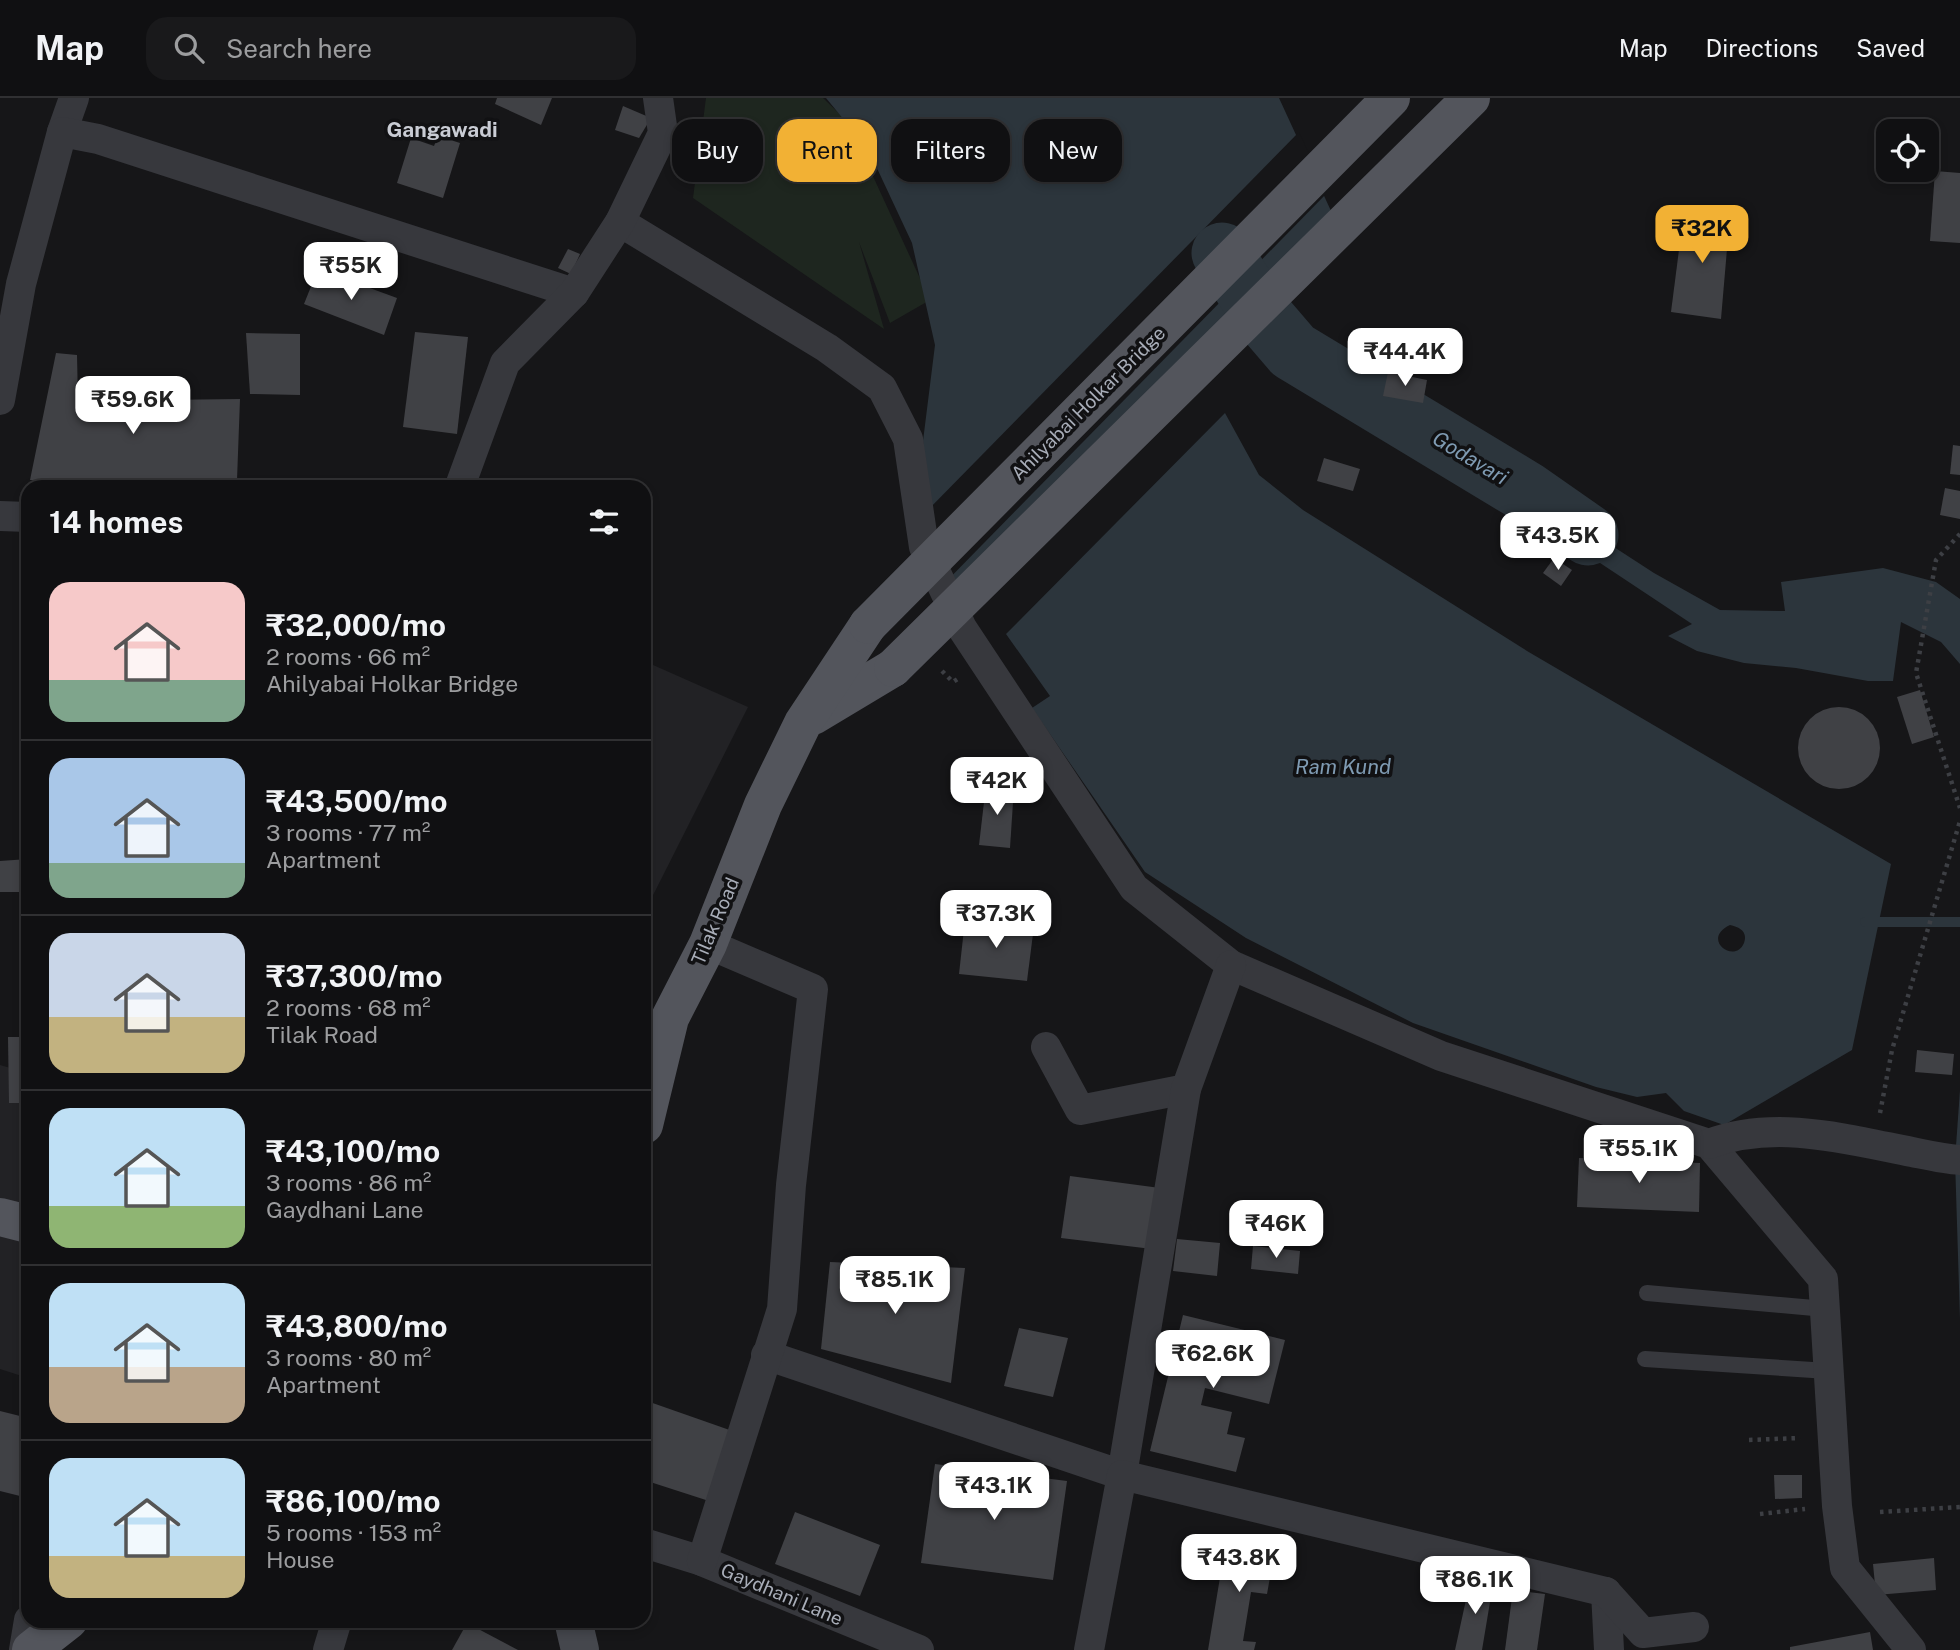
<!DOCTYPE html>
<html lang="en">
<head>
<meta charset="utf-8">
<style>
  :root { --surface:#101012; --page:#19191b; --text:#f1f3f6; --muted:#9c9d9f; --line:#303032; --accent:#f2b134 }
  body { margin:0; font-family:"Public Sans",sans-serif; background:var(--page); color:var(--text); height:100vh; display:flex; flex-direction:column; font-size:26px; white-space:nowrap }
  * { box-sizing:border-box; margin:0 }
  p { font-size:23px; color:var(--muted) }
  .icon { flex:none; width:38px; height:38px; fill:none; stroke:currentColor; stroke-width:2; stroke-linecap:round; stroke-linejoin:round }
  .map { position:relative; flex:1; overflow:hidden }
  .details { position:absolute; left:21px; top:382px; width:630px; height:1148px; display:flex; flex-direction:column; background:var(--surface); border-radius:21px; box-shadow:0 4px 10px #0003,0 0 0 2px var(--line) }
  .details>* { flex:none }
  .guide { position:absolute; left:672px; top:21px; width:665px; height:63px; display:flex; gap:14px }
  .controls { position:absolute; left:1876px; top:21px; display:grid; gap:14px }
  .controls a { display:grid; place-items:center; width:63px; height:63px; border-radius:14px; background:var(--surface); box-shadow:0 4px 10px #0003,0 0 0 2px var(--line); font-size:35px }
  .price { position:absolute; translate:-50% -60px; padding:0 16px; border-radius:14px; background:#fff; color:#222; font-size:23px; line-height:46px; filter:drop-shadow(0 2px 4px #0008) }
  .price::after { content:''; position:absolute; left:50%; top:42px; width:21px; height:16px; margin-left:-10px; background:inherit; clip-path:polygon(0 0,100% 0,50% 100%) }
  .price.on { background:var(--accent); color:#111 }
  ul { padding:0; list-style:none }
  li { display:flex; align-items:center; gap:21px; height:175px; padding:0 28px }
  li+li { border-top:2px solid var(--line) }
  li span { display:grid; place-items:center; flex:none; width:196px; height:140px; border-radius:21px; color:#555 }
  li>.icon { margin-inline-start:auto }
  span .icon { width:84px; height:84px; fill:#fffc; stroke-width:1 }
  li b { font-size:30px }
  h2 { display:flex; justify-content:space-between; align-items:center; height:84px; padding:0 28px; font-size:30px }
  .chip { padding:0 24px; border-radius:21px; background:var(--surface); box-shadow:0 4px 10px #0003,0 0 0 2px var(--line); font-size:24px; line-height:63px }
  .chip.on { background:var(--accent); color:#111 }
  header { display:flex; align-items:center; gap:42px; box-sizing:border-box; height:98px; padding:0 35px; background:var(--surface); border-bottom:2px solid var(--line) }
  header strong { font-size:33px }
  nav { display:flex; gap:38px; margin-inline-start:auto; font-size:24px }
  .search { width:490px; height:63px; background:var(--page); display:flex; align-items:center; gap:18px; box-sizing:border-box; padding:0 24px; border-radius:21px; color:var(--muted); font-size:26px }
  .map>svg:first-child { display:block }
  .built { fill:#222225 }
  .green { fill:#1e261f }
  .water { fill:#2c353c; fill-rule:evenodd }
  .pier { fill:#161618 }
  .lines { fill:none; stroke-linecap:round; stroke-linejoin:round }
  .stream { stroke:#2c353c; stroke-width:10 }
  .river { stroke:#2c353c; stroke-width:61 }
  .building { fill:#404145 }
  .path { stroke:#3d3f44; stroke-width:4.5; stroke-dasharray:3.5 5; stroke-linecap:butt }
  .lane { stroke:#37383d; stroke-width:16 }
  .street { stroke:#37383d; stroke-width:30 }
  .secondary { stroke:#45474d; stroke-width:38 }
  .primary { stroke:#53555c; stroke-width:38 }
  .primary-bridge { stroke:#53555c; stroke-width:38 }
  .labels { text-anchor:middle; stroke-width:7; stroke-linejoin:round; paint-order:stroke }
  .street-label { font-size:19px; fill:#a8adb8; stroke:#111113 }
  .neighbourhood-label { font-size:21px; font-weight:bold; fill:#c9ccd4; stroke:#111113 }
  .water-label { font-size:21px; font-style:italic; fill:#7f9bb3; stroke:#111113 }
</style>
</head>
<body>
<header>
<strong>Map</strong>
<div class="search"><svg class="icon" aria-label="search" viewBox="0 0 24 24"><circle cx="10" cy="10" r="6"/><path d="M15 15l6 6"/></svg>Search here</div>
<nav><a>Map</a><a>Directions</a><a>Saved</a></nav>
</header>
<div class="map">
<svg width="1960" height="1552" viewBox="0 0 1960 1552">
  <rect width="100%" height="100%" fill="#161618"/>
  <!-- built -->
  <g class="built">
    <polygon points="644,563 748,609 644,815"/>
    <polygon points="0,967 28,975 28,1280 0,1271"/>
  </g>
  <!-- green -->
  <polygon class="green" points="706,0 823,0 848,24 930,202 890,225 859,144 884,231 693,100"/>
  <!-- water -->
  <g class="water">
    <polygon points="826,0 1279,0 1343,139 945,541 923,343 935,247 912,145 868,51"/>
    <path d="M1225,315L1259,377L1303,412L1527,553L1891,766L1852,952L1724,1027L1684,1013L1666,995L1637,999L1596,989L1413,925L1246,840L1145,774L1032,610L1050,598L1006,536ZM1730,827C1740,829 1748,834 1744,845C1735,867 1700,841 1730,827Z"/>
    <polygon points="1520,388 1654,475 1720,512 1785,513 1781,484 1883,470 1936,484 1960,501 1960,566 1941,544 1901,524 1893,583 1868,583 1796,570 1744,565 1697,553 1668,538 1692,526 1508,404"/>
    <polygon points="1960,992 1960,1222 1955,1062"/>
  </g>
  <!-- pier -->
  <polygon class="pier" points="1299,34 1327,95 935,495 924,416"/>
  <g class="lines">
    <!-- stream -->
    <polyline class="stream" points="1865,824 1960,824"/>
    <!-- river -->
    <polyline class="river" points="1222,155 1263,218 1293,253 1525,393 1588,437"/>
  </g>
  <!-- building -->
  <g class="building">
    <polygon points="497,0 552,0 541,27 495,6"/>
    <polygon points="623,8 651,20 639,40 615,32"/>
    <polygon points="438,38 460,45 443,100 397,85 411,40 434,48"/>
    <polygon points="1935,73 1960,75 1960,145 1930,143"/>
    <polygon points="1684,113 1730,116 1721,221 1671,214"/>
    <polygon points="568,151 580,156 571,176 558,170"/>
    <polygon points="318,171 397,200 384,237 304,206"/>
    <polygon points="415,234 468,239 457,336 403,329"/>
    <polygon points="246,235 300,236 300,297 250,296"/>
    <polygon points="56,255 77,257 78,303 240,301 237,382 30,382"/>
    <polygon points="1388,274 1427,282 1423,305 1383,298"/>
    <polygon points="1953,347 1960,348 1960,377 1950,376"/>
    <polygon points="1324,360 1360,371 1353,393 1317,383"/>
    <polygon points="1945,390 1960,393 1960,421 1940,417"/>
    <polygon points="1554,460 1572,472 1561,488 1543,475"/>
    <polygon points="1920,592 1934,639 1912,646 1897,599"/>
    <circle cx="1839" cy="650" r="41"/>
    <polygon points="986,687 1014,689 1010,750 979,747"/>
    <polygon points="28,761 28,794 0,794 0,763"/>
    <polygon points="965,822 1034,828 1027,883 959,876"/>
    <polygon points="8,939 28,939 28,1005 9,1005"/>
    <polygon points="1917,952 1954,956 1952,977 1915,974"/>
    <polygon points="1579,1060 1700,1065 1699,1114 1577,1109"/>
    <polygon points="1070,1078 1160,1090 1152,1151 1061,1140"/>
    <polygon points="1177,1141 1220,1145 1217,1178 1173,1173"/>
    <polygon points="1253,1148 1300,1153 1298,1176 1251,1171"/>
    <polygon points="830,1164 965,1170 951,1285 821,1251"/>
    <polygon points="1183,1217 1285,1242 1269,1306 1205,1290 1201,1307 1232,1314 1227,1336 1245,1340 1236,1374 1150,1353"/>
    <polygon points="1019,1230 1068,1240 1053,1299 1004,1288"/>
    <polygon points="644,1302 741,1336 709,1403 644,1382"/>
    <polygon points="0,1313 28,1320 28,1400 0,1393"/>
    <polygon points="935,1366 1067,1383 1053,1482 921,1465"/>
    <polygon points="1774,1377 1802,1377 1802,1400 1775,1401"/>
    <polygon points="795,1414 880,1447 860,1498 775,1466"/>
    <polygon points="1226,1443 1275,1451 1267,1496 1251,1494 1243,1543 1256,1544 1254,1552 1208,1552"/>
    <polygon points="1934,1460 1936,1492 1876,1497 1873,1466"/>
    <polygon points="1471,1479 1493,1486 1482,1552 1455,1552"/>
    <polygon points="1513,1492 1545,1496 1537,1552 1505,1552"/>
    <polygon points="467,1525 518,1552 452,1552"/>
    <polygon points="1870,1534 1873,1552 1790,1552 1790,1549"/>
  </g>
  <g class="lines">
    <!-- path -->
    <g class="path">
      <polyline points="1960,436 1936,462 1916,575 1960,710"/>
      <polyline points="942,573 953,584 959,580"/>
      <polyline points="1880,1015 1892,952 1960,723"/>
      <polyline points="1749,1342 1800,1340"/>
      <polyline points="1880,1414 1960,1409"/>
      <polyline points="1760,1416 1805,1411"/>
    </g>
    <!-- lane -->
    <g class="lane">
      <polyline points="1647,1195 1825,1211"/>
      <polyline points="1645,1261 1828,1273"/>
    </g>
    <!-- street -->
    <g class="street">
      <polyline points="62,34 74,0"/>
      <polyline points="620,124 827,250 882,290 908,341 924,449 962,530 1134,790 1231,867 1441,958 1709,1046 1823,1181 1837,1408 1845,1470 1911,1552"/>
      <polyline points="0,302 21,186 62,34 98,41 574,195"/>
      <polyline points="460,388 505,265 574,195 620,124 663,35 658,0"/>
      <polyline points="0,418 28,419"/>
      <polyline points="1046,949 1080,1012 1186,991"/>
      <path d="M1709,1046C1774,1021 1846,1041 1912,1054C1927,1057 1944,1061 1960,1062"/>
      <polyline points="766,1257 1122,1377 1186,991 1231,867"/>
      <polyline points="644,1445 702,1463 919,1552"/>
      <polyline points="702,1463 782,1211 791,1087 813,891 708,846"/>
      <polyline points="1606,1494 1609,1552"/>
      <polyline points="24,1552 29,1522"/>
      <polyline points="328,1552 337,1522"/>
      <polyline points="1089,1552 1122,1377 1606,1494 1643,1535 1694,1529"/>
    </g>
    <!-- secondary -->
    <polyline class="secondary" points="573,1522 580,1552"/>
    <!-- primary -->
    <g class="primary">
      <polyline points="813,618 893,570"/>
      <polyline points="644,1027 670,920 708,846 763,707 803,625 868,527"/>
      <polyline points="0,1119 28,1126"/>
      <polyline points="31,1552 69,1522"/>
    </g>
    <!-- primary-bridge -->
    <g class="primary-bridge">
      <polyline points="868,527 1391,0"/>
      <polyline points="893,570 1471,0"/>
    </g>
  </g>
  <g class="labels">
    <!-- street labels -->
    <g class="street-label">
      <text transform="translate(1088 305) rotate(-45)" y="7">Ahilyabai Holkar Bridge</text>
      <text transform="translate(715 823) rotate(-67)" y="7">Tilak Road</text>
      <text transform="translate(782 1496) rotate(23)" y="7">Gaydhani Lane</text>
    </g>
    <!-- neighbourhood labels -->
    <g class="neighbourhood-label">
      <text x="442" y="39">Gangawadi</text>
    </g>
    <!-- water labels -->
    <g class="water-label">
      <text transform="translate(1470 360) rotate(31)" y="7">Godavari</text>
      <text x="1343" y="676">Ram Kund</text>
    </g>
  </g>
</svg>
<div class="controls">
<a><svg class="icon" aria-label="locate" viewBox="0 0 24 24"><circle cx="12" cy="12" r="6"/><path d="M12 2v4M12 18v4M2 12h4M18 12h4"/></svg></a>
</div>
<b class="price on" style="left:1702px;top:167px">₹32K</b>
<b class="price" style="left:351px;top:204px">₹55K</b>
<b class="price" style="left:1405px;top:290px">₹44.4K</b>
<b class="price" style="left:133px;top:338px">₹59.6K</b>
<b class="price" style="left:1558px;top:474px">₹43.5K</b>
<b class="price" style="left:997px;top:719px">₹42K</b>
<b class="price" style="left:996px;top:852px">₹37.3K</b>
<b class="price" style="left:1639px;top:1087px">₹55.1K</b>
<b class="price" style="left:1276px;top:1162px">₹46K</b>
<b class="price" style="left:895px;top:1218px">₹85.1K</b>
<b class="price" style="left:1213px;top:1292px">₹62.6K</b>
<b class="price" style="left:994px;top:1424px">₹43.1K</b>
<b class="price" style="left:1239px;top:1496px">₹43.8K</b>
<b class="price" style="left:1475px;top:1518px">₹86.1K</b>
<div class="guide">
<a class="chip">Buy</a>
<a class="chip on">Rent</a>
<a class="chip">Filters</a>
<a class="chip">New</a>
</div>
<section class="details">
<h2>14 homes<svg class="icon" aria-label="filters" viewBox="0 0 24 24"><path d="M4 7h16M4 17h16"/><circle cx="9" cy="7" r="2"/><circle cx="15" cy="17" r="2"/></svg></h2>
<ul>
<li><span style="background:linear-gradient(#f6c9c9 70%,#7fa58c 0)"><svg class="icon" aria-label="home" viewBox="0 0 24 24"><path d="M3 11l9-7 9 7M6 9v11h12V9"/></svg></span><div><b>₹32,000/mo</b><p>2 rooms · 66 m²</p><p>Ahilyabai Holkar Bridge</p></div></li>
<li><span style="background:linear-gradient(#a9c7e8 75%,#7fa58c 0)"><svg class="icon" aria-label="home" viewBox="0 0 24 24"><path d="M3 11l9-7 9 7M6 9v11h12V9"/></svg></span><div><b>₹43,500/mo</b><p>3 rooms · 77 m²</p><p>Apartment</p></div></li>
<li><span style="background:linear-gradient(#c9d6e8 60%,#c2b280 0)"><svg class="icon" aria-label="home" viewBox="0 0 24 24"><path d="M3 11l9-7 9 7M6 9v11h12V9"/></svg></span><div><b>₹37,300/mo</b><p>2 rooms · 68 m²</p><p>Tilak Road</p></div></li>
<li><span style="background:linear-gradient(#bfe0f5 70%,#8fb573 0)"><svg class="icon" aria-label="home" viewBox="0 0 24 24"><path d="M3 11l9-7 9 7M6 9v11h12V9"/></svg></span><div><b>₹43,100/mo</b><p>3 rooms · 86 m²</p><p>Gaydhani Lane</p></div></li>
<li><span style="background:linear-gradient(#bfe0f5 60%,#b9a48a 0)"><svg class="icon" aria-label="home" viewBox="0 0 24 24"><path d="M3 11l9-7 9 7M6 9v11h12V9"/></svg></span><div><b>₹43,800/mo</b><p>3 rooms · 80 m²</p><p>Apartment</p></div></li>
<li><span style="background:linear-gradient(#bfe0f5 70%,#c2b280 0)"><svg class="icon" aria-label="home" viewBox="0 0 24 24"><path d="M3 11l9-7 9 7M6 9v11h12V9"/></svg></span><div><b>₹86,100/mo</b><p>5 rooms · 153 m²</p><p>House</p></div></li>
</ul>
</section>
</div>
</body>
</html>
